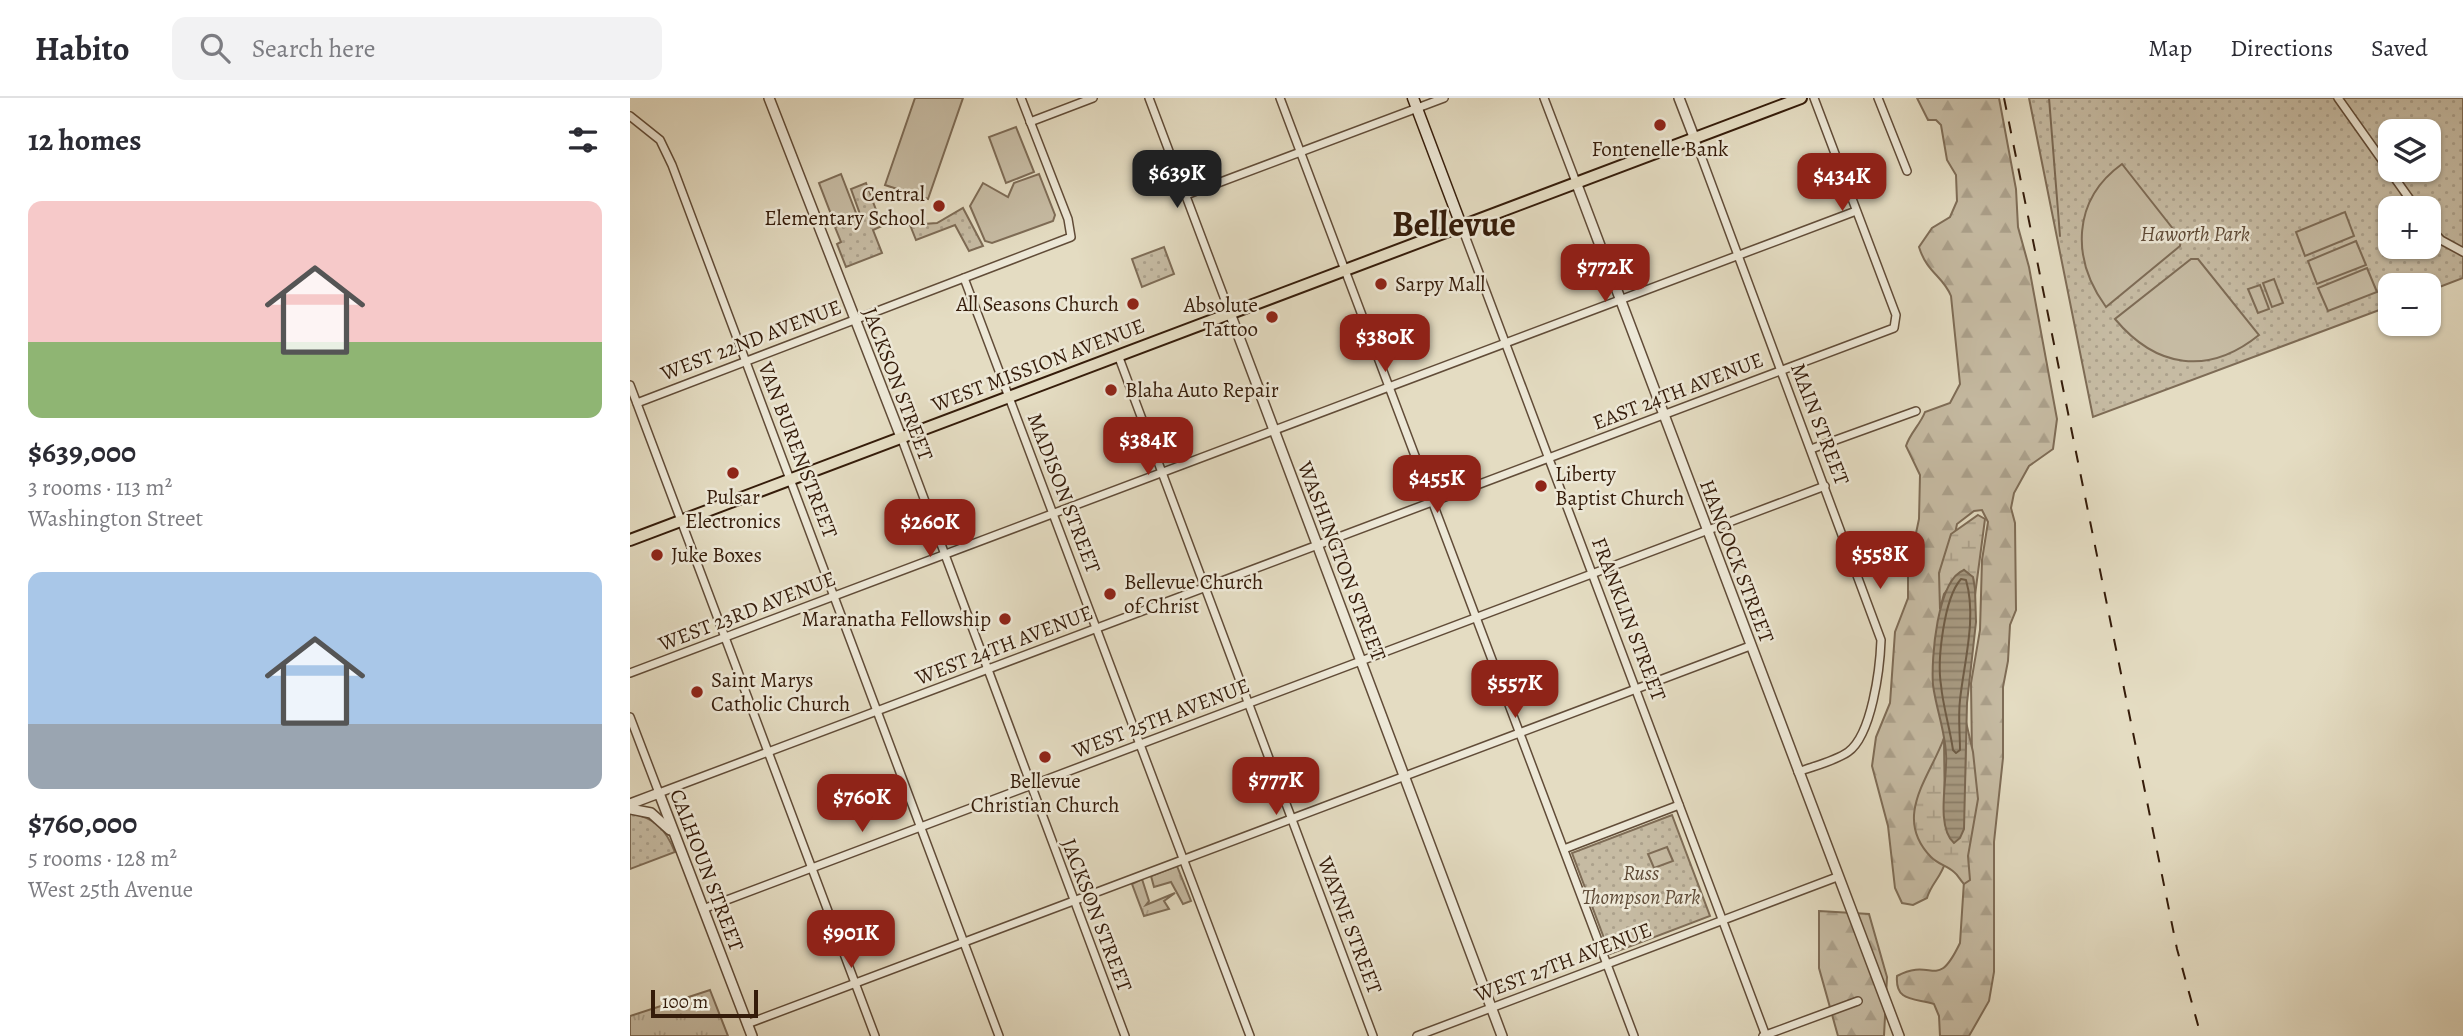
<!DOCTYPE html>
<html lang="en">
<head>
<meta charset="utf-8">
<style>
  :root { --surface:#fff; --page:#f2f2f3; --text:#2b2b33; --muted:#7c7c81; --line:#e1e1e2; --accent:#8f2418 }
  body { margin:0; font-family:Alegreya,serif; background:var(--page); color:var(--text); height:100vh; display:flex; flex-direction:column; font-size:26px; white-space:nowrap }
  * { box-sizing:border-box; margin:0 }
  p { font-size:23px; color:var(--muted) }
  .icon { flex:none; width:38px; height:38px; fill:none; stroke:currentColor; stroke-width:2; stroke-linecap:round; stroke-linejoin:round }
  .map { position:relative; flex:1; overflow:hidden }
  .sheet { display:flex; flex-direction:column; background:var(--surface); width:630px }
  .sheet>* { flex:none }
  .tools { position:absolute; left:1748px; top:21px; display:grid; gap:14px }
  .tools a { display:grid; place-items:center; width:63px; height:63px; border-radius:14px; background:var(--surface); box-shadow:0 2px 5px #0004; font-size:35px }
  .scale { position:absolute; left:21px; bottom:18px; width:107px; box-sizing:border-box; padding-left:7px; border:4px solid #351c0a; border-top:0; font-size:19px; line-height:24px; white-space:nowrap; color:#351c0a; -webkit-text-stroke:5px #ede8d7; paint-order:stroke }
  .price { position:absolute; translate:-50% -60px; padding:0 16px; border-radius:14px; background:var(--accent); color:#fff; font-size:23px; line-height:46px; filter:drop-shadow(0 2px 4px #0008) }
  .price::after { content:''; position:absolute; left:50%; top:42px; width:21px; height:16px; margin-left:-10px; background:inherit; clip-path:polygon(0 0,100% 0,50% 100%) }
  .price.current { background:#222; color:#fff }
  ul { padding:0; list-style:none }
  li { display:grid; align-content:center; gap:14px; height:371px; padding:0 28px }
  li span { display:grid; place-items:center; height:217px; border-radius:14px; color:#555 }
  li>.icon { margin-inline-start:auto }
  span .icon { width:126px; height:126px; fill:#fffc; stroke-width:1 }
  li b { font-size:30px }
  h2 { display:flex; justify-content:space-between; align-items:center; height:84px; padding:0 28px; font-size:30px }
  header { display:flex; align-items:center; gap:42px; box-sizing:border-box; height:98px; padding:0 35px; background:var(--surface); border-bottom:2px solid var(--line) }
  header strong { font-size:33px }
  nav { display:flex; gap:38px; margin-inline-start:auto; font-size:24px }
  .search { width:490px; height:63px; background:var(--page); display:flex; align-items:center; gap:18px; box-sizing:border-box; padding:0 24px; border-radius:14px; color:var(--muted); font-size:26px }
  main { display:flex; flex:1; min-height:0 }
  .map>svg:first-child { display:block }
  .grass { fill:url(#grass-tufts); stroke:#7e6c56; stroke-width:2 }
  .forest { fill:url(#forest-firs); stroke:#7e6c56; stroke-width:2 }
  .wetland { fill:url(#wetland-marsh); stroke:#7e6c56; stroke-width:2 }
  .park { fill:url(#park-dots); stroke:#7e6c56; stroke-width:2; fill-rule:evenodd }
  .pitch { fill:#c6bba3; stroke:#7e6c56; stroke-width:2 }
  .water { fill:url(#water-rules); stroke:#7a6853; stroke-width:2 }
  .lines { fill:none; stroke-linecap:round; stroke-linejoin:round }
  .shore { stroke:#6e5c46; stroke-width:2 }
  .stream { stroke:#7a6853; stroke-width:2 }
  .minor-casing { stroke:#614c38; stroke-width:10 }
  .tertiary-casing { stroke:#614c38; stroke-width:12 }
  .secondary-casing { stroke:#351c0a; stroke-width:13 }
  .primary-casing { stroke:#351c0a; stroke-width:14 }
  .minor { stroke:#ede8d7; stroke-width:7 }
  .tertiary { stroke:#ede8d7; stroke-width:9 }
  .secondary { stroke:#ede8d7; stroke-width:10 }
  .primary { stroke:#e4dcc2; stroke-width:10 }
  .rail { stroke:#351c0a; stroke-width:2; stroke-dasharray:12 12; stroke-linecap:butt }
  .poi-dot { fill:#8f2418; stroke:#ede8d7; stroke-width:2.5 }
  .labels { text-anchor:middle; stroke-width:5; stroke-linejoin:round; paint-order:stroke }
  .poi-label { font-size:21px; fill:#351c0a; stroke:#ede8d7; text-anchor:start }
  .park-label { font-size:21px; font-style:italic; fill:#604c38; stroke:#ede8d7 }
  .street-label { font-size:21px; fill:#351c0a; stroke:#ede8d7 }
  .town-label { font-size:35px; font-weight:bold; fill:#351c0a; stroke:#ede8d7 }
</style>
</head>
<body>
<header>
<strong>Habito</strong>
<div class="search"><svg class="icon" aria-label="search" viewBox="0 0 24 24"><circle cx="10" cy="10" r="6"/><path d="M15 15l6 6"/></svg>Search here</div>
<nav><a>Map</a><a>Directions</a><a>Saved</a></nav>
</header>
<main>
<section class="sheet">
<h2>12 homes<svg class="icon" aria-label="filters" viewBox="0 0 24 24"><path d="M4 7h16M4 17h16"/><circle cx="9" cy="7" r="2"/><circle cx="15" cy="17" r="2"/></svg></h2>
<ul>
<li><span style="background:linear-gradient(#f6c9c9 65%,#8fb573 0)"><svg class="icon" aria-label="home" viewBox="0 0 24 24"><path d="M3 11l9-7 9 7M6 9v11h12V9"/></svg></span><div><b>$639,000</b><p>3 rooms · 113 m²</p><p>Washington Street</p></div></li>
<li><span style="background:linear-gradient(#a9c7e8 70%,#9aa5b1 0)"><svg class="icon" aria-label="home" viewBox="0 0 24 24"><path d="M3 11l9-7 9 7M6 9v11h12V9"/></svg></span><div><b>$760,000</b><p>5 rooms · 128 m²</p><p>West 25th Avenue</p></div></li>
</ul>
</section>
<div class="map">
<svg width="1833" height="938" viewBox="0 0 1833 938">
  <defs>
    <pattern id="grass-tufts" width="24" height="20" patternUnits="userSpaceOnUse" patternTransform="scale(1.75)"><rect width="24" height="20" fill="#c6bba3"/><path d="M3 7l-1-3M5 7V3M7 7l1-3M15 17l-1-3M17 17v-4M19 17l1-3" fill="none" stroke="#aba08b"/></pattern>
    <pattern id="forest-firs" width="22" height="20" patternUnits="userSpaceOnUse" patternTransform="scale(1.75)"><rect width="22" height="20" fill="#c6bba3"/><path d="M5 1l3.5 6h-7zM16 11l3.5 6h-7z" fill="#aba08b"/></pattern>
    <pattern id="wetland-marsh" width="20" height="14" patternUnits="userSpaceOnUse" patternTransform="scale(1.75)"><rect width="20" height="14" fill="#c6bba3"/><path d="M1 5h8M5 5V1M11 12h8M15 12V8" fill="none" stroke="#aba08b"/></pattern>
    <pattern id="park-dots" width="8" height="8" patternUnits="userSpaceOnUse" patternTransform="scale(1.75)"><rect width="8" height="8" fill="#c6bba3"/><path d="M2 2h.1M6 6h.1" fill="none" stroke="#aba08b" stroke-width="1.8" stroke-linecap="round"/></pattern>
    <pattern id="water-rules" width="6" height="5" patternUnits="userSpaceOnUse" patternTransform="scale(1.75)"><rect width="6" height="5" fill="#a89b83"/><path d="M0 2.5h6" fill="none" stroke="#8a7e69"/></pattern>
  </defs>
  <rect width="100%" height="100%" fill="#e4dcc2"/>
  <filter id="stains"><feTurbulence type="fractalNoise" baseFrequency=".00286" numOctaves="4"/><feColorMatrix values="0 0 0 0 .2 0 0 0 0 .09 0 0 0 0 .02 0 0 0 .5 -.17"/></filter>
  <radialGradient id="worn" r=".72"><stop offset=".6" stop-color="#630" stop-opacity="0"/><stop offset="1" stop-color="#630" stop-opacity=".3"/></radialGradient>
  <!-- grass -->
  <g class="grass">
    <polygon points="547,768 561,803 553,806 541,784 524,789 521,778"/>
    <polygon points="512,781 519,803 516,807 545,795 534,803 539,811 514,818 502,786"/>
    <polygon points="80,892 98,938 0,938 0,918"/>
  </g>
  <!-- forest -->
  <g class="forest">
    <path d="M1287,0H1369L1386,91L1388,129L1399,169L1427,321L1423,351L1399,368L1384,395L1381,410L1385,425L1386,512L1380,527L1378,563L1373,589V660L1364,744V874L1359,903L1339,938H1310L1309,918L1304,906C1284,900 1265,904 1267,878C1304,858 1306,895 1330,845L1342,660L1341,585L1350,532L1352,462L1358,424L1352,412L1344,413L1327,426L1314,489L1318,628L1310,664L1315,765C1311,779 1301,786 1297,800L1283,807L1272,805L1265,790L1258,728L1242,668L1246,639L1260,605L1265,534L1278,500V473L1289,421L1290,377L1276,348C1280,335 1290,327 1295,314L1320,305L1330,286L1321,198C1313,178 1297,175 1289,149L1302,130L1320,119L1327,103L1326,77L1317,62L1311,27L1306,22H1298Z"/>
    <polygon points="1189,813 1239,816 1257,879 1254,938 1208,938 1189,870"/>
  </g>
  <!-- wetland -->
  <g class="wetland">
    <polygon points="1348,417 1355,421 1345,497 1343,480 1334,472 1314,496 1310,511 1309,475 1321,436"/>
    <path d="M1336,624L1343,654L1348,701L1338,758L1340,782L1334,786C1330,782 1328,777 1324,774C1317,768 1308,766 1301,759C1262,719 1300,679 1314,640L1315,725L1335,681Z"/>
  </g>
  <!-- park -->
  <g class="park">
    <path d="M1399,0H1833V180L1799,193V187H1760V208L1463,319ZM1760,33H1799V72H1760ZM1760,110H1799V149H1760Z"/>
    <polygon points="236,85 252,128 243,132 252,155 216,169 207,146 211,144 205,129 231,119 221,91"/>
    <polygon points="333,110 353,148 339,153 325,127 286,142 280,127 307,125"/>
    <polygon points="534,149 544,176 512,189 502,161"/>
    <path d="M0,715C25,720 35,730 45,754L0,771Z"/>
    <polygon points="1042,717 1080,818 980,856 942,755"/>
  </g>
  <!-- pitch -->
  <g class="pitch">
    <polygon points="285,0 333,0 298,101 255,87"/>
    <polygon points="386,29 404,74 376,85 359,39"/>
    <path d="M1492,66L1551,141L1550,148L1476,209C1441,161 1442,102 1492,66Z"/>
    <polygon points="211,76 226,115 204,124 189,85"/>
    <polygon points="409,76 425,117 423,123 362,145 355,143 340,108 353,85 378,99 384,85"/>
    <polygon points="1715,114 1724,138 1675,158 1666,134"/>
    <polygon points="1726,143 1736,167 1687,186 1678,163"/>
    <path d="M1561,161H1568L1629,237C1578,278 1526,270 1485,221Z"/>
    <polygon points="1737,170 1747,194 1698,213 1688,190"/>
    <polygon points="1644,181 1653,205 1642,209 1633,185"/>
    <polygon points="1630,187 1639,211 1628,215 1618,191"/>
    <polygon points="1037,749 1043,763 1024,770 1018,756"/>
  </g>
  <!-- water -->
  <path class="water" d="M1334,472L1343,479L1345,491L1346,524L1337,605L1334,731L1330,740L1324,745C1305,728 1318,679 1316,656C1315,633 1306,610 1303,587C1301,561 1307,482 1334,472Z"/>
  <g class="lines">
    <!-- shore -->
    <path class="shore" d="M1331,481L1336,482C1347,520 1334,564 1330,602C1328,618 1330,635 1330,652L1326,655L1323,652C1320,630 1313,609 1311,587C1307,562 1314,500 1331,481Z"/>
    <!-- stream -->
    <polyline class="stream" points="1419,0 1430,138"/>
    <defs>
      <g id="minor">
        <polyline points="519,0 600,215"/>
        <polyline points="650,0 1004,938"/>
        <polyline points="914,0 946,84"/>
        <polyline points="1248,0 1277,73"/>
        <polyline points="1708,0 1786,110"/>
        <polyline points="0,18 30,42 42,67 369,938"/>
        <polyline points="400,24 463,0"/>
        <path d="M1064,39L1251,542C1250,570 1242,637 1218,654C1205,663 1184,668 1168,674"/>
        <polyline points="556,97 814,0"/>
        <polyline points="831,127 1136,938"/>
        <polyline points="1799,129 1811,142 1833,154"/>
        <polyline points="334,180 620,938"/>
        <polyline points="488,257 743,938"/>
        <polyline points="0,287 245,938"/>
        <polyline points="7,305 441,139 438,121 391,0"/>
        <polyline points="271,339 495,938"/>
        <polyline points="1181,351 1286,313"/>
        <polyline points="0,575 1226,113"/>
        <polyline points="0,619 29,695 1264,230 1266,217 1184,0"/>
        <polyline points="934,751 1049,707"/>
        <polyline points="73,811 1195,388"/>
        <polyline points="117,926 1120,548"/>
        <polyline points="787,938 1207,779"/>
        <polyline points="1133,938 1228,903"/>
      </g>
      <g id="tertiary">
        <polyline points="139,0 271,339"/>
        <polyline points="1049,0 1064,39"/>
        <polyline points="946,84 1269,938"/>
        <polyline points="600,215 872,938"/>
        <polyline points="0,706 29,695 122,938"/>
        <polyline points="0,711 21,715 40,732"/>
      </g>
      <polyline id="secondary" points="783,0 831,127"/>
      <polyline id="primary" points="0,442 1171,0"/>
    </defs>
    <!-- minor casing -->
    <use href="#minor" class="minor-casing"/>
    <!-- tertiary casing -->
    <use href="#tertiary" class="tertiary-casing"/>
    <!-- secondary casing -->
    <use href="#secondary" class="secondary-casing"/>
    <!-- primary casing -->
    <use href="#primary" class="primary-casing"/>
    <!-- minor -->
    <use href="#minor" class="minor"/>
    <!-- tertiary -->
    <use href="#tertiary" class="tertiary"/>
    <!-- secondary -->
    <use href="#secondary" class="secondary"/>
    <!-- primary -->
    <use href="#primary" class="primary"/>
    <!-- rail -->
    <polyline class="rail" points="1374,0 1547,851 1571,938"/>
  </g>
  <!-- markers -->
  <g class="poi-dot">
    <circle cx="1030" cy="27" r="7"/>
    <circle cx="309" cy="108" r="7"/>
    <circle cx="751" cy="186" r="7"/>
    <circle cx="503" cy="206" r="7"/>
    <circle cx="642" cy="219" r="7"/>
    <circle cx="481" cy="292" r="7"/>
    <circle cx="103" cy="375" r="7"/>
    <circle cx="911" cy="388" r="7"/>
    <circle cx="27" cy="457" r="7"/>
    <circle cx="480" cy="496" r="7"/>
    <circle cx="375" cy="521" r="7"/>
    <circle cx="67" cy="594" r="7"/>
    <circle cx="415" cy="659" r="7"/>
  </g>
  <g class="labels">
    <!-- poi labels -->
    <g class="poi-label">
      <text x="1030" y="58" text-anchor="middle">Fontenelle Bank</text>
      <text x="295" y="103" text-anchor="end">Central<tspan x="295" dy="24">Elementary School</tspan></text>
      <text x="765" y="193">Sarpy Mall</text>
      <text x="489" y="213" text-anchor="end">All Seasons Church</text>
      <text x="628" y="214" text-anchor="end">Absolute<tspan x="628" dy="24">Tattoo</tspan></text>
      <text x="495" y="299">Blaha Auto Repair</text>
      <text x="925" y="383">Liberty<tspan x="925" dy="24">Baptist Church</tspan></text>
      <text x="103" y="406" text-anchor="middle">Pulsar<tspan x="103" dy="24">Electronics</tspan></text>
      <text x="41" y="464">Juke Boxes</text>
      <text x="494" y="491">Bellevue Church<tspan x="494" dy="24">of Christ</tspan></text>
      <text x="361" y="528" text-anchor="end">Maranatha Fellowship</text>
      <text x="81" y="589">Saint Marys<tspan x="81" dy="24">Catholic Church</tspan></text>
      <text x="415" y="690" text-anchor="middle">Bellevue<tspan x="415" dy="24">Christian Church</tspan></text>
    </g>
    <!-- park labels -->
    <g class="park-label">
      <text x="1565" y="143">Haworth Park</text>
      <text x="1011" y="782">Russ<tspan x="1011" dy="24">Thompson Park</tspan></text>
    </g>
    <!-- street labels -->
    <g class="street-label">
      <text transform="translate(121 242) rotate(-21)" y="7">WEST 22ND AVENUE</text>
      <text transform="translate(408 267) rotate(-21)" y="7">WEST MISSION AVENUE</text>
      <text transform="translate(268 286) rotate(69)" y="7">JACKSON STREET</text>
      <text transform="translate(1048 293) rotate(-21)" y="7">EAST 24TH AVENUE</text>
      <text transform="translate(1190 326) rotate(69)" y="7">MAIN STREET</text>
      <text transform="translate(168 352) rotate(69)" y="7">VAN BUREN STREET</text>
      <text transform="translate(434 395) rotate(69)" y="7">MADISON STREET</text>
      <text transform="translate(712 463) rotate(69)" y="7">WASHINGTON STREET</text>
      <text transform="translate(1107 463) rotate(69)" y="7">HANCOCK STREET</text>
      <text transform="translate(117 513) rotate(-21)" y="7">WEST 23RD AVENUE</text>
      <text transform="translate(999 521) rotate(69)" y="7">FRANKLIN STREET</text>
      <text transform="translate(374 547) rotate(-21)" y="7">WEST 24TH AVENUE</text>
      <text transform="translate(531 620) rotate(-21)" y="7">WEST 25TH AVENUE</text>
      <text transform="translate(77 772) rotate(69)" y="7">CALHOUN STREET</text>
      <text transform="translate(467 817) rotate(69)" y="7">JACKSON STREET</text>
      <text transform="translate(720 827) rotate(69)" y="7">WAYNE STREET</text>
      <text transform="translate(933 864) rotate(-21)" y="7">WEST 27TH AVENUE</text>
    </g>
    <!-- town labels -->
    <g class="town-label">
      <text x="824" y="138">Bellevue</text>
    </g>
  </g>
  <rect width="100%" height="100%" filter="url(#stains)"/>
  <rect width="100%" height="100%" fill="url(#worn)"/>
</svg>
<div class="tools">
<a><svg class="icon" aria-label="layers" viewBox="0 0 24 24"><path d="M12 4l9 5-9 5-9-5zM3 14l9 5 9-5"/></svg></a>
<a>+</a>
<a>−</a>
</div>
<div class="scale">100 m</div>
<b class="price current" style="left:547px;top:112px">$639K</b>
<b class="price" style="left:1212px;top:115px">$434K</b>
<b class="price" style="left:975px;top:206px">$772K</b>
<b class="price" style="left:755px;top:276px">$380K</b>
<b class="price" style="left:518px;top:379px">$384K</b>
<b class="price" style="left:807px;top:417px">$455K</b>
<b class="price" style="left:300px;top:461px">$260K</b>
<b class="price" style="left:1250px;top:493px">$558K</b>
<b class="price" style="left:885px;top:622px">$557K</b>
<b class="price" style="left:646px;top:719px">$777K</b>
<b class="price" style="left:232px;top:736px">$760K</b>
<b class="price" style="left:221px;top:872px">$901K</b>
</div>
</main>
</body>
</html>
